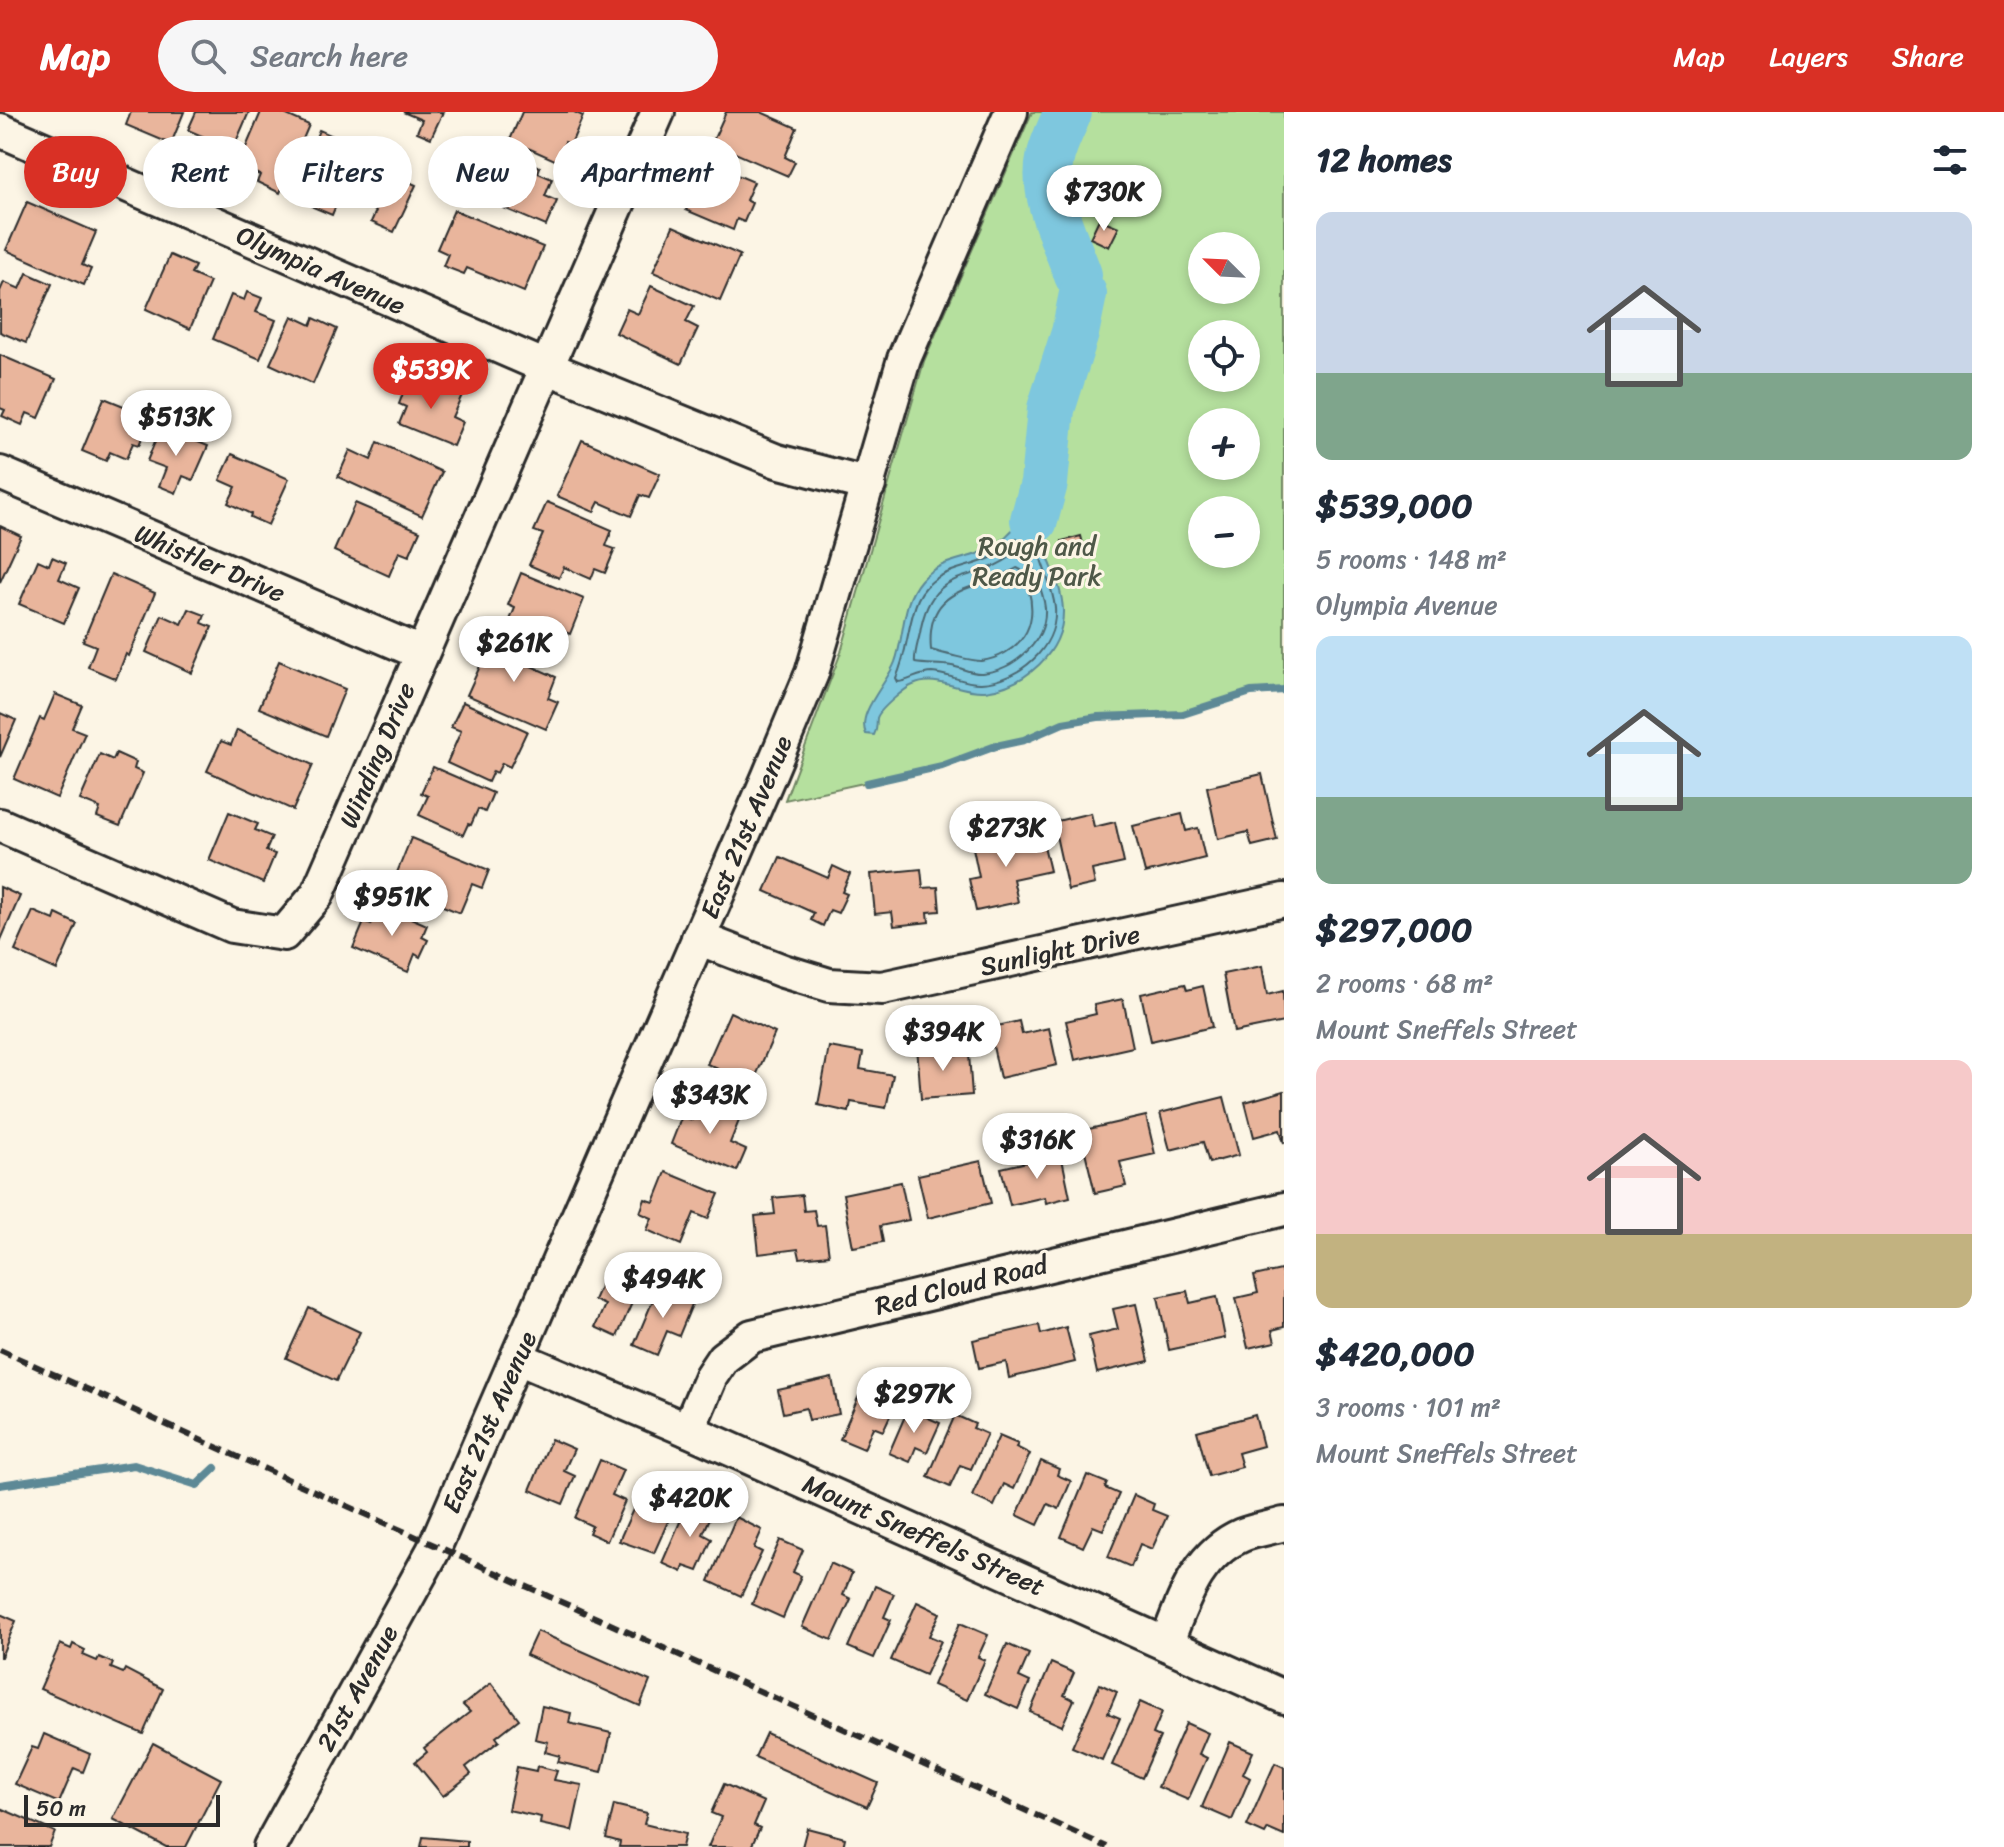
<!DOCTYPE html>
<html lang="en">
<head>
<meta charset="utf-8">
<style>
  :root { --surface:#fff; --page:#f6f6f7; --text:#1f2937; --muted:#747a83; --accent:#d93025 }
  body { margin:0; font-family:Sriracha,sans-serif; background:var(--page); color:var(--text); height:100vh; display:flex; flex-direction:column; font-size:30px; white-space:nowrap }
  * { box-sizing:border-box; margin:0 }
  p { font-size:26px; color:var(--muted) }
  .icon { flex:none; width:44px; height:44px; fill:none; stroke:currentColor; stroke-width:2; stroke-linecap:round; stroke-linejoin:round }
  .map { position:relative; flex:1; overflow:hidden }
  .side { display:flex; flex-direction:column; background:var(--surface); width:720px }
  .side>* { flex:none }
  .top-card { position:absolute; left:24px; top:24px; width:760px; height:72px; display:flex; gap:16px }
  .needle { width:52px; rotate:294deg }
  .fabs { position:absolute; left:1188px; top:120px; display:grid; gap:16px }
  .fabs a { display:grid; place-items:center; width:72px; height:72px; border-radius:50%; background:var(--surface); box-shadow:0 4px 12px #0003; font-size:40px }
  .scale { position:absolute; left:24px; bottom:20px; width:196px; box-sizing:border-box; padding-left:8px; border:4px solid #2b2b2b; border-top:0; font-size:22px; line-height:28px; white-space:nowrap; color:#2b2b2b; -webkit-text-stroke:6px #fcf5e5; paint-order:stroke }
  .price { position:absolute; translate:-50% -68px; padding:0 18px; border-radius:28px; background:#fff; color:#222; font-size:26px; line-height:52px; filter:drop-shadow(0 2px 4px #0008) }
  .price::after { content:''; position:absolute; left:50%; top:48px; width:24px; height:18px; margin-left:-12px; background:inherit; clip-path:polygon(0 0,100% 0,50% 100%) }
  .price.on { background:var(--accent); color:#fff }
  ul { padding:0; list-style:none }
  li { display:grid; align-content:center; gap:16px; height:424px; padding:0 32px }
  li span { display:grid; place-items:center; height:248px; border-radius:16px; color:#555 }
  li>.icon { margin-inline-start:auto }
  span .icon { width:144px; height:144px; fill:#fffc; stroke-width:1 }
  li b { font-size:34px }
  h2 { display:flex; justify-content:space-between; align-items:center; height:96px; padding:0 32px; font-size:34px }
  .chip { padding:0 28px; border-radius:36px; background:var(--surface); box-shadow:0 4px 12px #0003; font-size:28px; line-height:72px }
  .chip.on { background:var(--accent); color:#fff }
  header { display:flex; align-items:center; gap:48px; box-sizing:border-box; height:112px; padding:0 40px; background:var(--accent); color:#fff }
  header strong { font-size:38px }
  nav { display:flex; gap:44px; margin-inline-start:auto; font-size:28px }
  .search { width:560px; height:72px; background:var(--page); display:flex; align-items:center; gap:20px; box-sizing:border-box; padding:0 28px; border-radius:44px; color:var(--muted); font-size:30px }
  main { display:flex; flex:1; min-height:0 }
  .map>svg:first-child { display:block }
  .green { fill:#b5e09e; stroke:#708664; stroke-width:2; fill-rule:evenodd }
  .water { fill:#7ec7de; stroke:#5d8996; stroke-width:2 }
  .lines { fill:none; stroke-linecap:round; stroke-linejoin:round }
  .shore { stroke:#4c6973; stroke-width:2 }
  .stream { stroke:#5d8996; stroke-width:8 }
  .river { stroke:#7ec7de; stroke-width:48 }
  .building { fill:#e9b59c; stroke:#2b2b2b; stroke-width:2 }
  .minor-casing { stroke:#2b2b2b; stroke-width:38 }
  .minor { stroke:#fcf5e5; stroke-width:32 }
  .rail { stroke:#2b2b2b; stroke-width:6; stroke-dasharray:12 6; stroke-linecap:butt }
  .labels { text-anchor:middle; stroke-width:6; stroke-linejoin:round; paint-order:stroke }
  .street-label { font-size:26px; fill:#2b2b2b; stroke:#fcf5e5 }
  .park-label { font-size:26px; fill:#4e5848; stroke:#fcf5e5 }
</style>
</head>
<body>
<header>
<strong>Map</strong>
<div class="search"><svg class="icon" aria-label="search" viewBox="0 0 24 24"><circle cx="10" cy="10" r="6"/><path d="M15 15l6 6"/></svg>Search here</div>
<nav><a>Map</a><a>Layers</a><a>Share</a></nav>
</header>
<main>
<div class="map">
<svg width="1284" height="1735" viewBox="0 0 1284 1735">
  <rect width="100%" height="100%" fill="#fcf5e5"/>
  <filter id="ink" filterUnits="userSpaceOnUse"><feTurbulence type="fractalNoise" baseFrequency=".0125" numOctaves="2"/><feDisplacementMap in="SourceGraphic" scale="16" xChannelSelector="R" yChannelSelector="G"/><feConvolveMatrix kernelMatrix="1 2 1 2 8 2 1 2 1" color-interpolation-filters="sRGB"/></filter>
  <g filter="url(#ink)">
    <!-- green -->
    <path class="green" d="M1032,0H1284V578L1251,580L1183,602L1098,605L1063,611L1024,628L996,634L942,654L785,688L841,540L924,249ZM1202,134H1246V178H1202ZM1202,222H1246V266H1202ZM1202,310H1246V354H1202ZM1202,398H1246V442H1202Z"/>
    <!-- water -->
    <path class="water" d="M1034,408L1041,411C1047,419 1042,429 1046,440C1053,459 1062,477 1063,498C1064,541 1024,574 985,579C960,581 937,562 913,573C905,576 879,598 877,606C876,614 878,616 874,623L866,622C856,601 887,572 895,550C905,523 901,491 921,468C938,448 966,448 988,438C1005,431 1014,408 1034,408Z"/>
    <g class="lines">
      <!-- shore -->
      <g class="shore">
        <path d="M1027,417L1036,419C1036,446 1052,468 1055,496C1058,536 1018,569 981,571C965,572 949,562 932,561C919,561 909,569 898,570L896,566C908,540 907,512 918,487C933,456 966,458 993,445C1007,439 1015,426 1027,417Z"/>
        <path d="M1021,436L1027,437C1031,457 1043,475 1045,496C1047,530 1014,558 982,561C972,562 962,556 952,554C940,552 927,553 915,551C914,542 918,531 920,521C932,447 979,477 1021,436Z"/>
        <path d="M1017,456L1021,458C1036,489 1038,522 1005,541C998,545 989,548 981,549C972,549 941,541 931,538C925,471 975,481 1017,456Z"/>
      </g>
      <!-- stream -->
      <g class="stream">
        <polyline points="867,671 942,654 996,634 1024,628 1063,611 1098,605 1183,602 1251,580 1284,578"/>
        <polyline points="0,1373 134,1353 197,1373 215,1356"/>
      </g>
      <!-- river -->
      <g class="river">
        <path d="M1068,0C1062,15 1053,31 1050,47C1042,84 1066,129 1078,163"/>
        <polyline points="1034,408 1044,371 1051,297 1075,221 1083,182"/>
      </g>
    </g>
    <!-- building -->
    <g class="building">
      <polygon points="131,0 184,0 171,32 126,13"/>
      <polygon points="196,0 249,0 229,46 205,35 209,27 188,18"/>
      <polygon points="261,0 280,0 309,13 280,81 257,70 260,63 238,54"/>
      <polygon points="403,0 443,0 431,26 417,20 422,8"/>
      <polygon points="522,0 574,0 583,4 571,32 565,30 557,49 510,28"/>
      <polygon points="726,0 761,0 797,16 785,45 795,50 788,64 712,31"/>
      <polygon points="319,18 360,36 332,103 313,95 315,91 293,81"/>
      <polygon points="512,43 540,55 538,61 552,67 545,84 557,89 546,114 492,91"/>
      <polygon points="699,47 754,70 746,88 752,91 744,110 737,107 733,118 686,98 695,76 688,73"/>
      <polygon points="387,50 402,57 398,65 416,73 394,120 371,110 376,99 355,89 371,54 383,59"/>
      <polygon points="27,90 96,120 82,153 91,157 84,173 6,138"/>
      <polygon points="454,98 543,135 524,180 467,156 464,162 443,154 448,142 437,137"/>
      <polygon points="1099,107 1119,115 1109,135 1090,126"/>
      <polygon points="673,114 740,143 720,189 653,160"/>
      <polygon points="170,143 195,154 191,162 210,170 190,217 146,197"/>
      <polygon points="27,161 52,172 26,231 0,220 0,179 4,170 20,177"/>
      <polygon points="651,174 694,194 686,210 698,216 681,252 616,221 627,197 638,202"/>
      <polygon points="247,180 262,186 256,200 276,208 260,247 213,227 231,183 244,188"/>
      <polygon points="292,204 311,213 314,206 337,217 313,272 270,252"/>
      <polygon points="0,243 56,267 39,306 27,301 22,313 2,304 5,298 0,296"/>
      <polygon points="419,264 462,283 452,305 463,310 453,334 399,312 406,295 399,292 407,271 415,275"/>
      <polygon points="104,286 151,305 139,333 133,331 126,347 110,340 106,349 82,339"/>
      <polygon points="161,315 208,334 193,368 183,364 176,381 159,374 166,356 147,349"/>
      <polygon points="582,328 660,362 649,386 640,383 631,404 599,390 594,400 557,384"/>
      <polygon points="378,330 442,360 422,404 338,365 350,338 371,348"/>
      <polygon points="232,342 289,367 268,413 250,405 251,402 228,391 236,375 220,368"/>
      <polygon points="547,390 612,418 606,434 615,437 605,461 595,457 591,467 564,455 559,466 529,453 543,422 534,419"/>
      <polygon points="355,391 420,419 409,444 399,440 389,464 334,439"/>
      <polygon points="0,414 21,424 0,470"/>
      <polygon points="1081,424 1084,436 1064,441 1062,429"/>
      <polygon points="52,445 66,451 59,467 79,476 64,511 19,492 38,448 49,453"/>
      <polygon points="521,461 584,487 570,522 560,518 556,529 535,521 530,530 505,520 515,496 508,493"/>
      <polygon points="111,462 155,481 129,544 126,542 116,567 88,555 96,534 83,529"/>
      <polygon points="189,497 205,503 202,511 212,515 192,561 146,540 162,503 182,512"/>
      <polygon points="494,523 527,538 522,550 556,565 548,586 558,590 546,617 467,583"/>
      <polygon points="279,549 345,577 326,624 259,596"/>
      <polygon points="55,582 82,593 72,616 85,621 57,686 14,667 40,606 44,608"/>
      <polygon points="463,590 527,619 510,655 502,651 497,661 493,659 488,670 447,651 461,619 451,615"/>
      <polygon points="0,601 16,608 0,645"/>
      <polygon points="237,618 313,653 293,698 207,659 221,629 231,633"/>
      <polygon points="116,641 136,650 134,657 143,661 120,714 97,705 100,696 80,688 100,642 113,648"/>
      <polygon points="433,655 493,681 485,700 478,697 471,713 468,712 463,723 419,703 428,684 421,681"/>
      <polygon points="1262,662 1277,728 1252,734 1248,720 1218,727 1207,675"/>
      <polygon points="229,700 258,712 255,718 272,725 266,739 275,742 263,771 209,748"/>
      <polygon points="1091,701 1094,715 1115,710 1124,751 1092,758 1095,772 1068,778 1053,710"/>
      <polygon points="1182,702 1186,719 1198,716 1205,746 1145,761 1133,714"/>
      <polygon points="1041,721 1050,759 1013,767 1018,790 976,799 969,767 979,765 973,736"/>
      <polygon points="411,726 489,758 482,776 472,772 460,801 426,787 422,796 388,783"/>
      <polygon points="780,745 828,766 833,754 850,762 842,780 847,782 838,801 830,798 823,814 811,808 814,801 765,779"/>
      <polygon points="921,757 923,776 938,775 940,799 928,800 929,810 894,814 892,800 875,802 871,762"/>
      <polygon points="0,775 20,784 0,830"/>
      <polygon points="379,792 427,813 422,825 428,828 420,845 415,842 408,860 353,836 364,810 371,813"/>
      <polygon points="33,799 54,808 56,802 77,812 57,858 15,839"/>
      <polygon points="1262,854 1267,883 1283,879 1284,910 1234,920 1223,862"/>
      <polygon points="1185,872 1187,878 1203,874 1212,915 1151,929 1141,882"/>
      <polygon points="1123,887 1133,935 1075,948 1066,909 1096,902 1094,893"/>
      <polygon points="730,900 775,921 752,973 707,952"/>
      <polygon points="1019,909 1022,922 1049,916 1057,953 1000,966 989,916"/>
      <polygon points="946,931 947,943 969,942 972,983 921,987 917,934"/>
      <polygon points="829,935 863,941 860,957 893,963 886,996 851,990 849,1000 818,993"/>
      <polygon points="1284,979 1284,1031 1280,1018 1254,1025 1245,990"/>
      <polygon points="1224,985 1239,1043 1209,1051 1203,1030 1170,1038 1160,1001"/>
      <polygon points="699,989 740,1006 730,1031 746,1038 737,1059 671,1032 682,1004 692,1008"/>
      <polygon points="1146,1004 1155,1042 1120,1050 1126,1074 1095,1081 1080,1019"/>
      <polygon points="1061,1042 1070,1085 1046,1091 1045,1085 1010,1093 1001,1056"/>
      <polygon points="981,1049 991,1091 928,1106 918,1063"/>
      <polygon points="666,1060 719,1082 708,1107 694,1101 681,1133 647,1118 652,1106 640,1101 645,1087 654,1090"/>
      <polygon points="901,1070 909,1108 880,1114 883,1130 853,1135 843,1082"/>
      <polygon points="802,1083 804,1099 814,1098 817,1114 825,1113 829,1143 800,1146 798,1137 759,1142 755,1104 775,1102 773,1086"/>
      <polygon points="609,1154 642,1168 617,1225 595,1215 605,1193 594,1188"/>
      <polygon points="1281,1158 1284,1170 1284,1215 1272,1218 1275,1230 1248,1236 1236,1186 1258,1181 1254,1164"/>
      <polygon points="658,1176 693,1190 679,1224 667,1219 657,1243 634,1233"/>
      <polygon points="1187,1179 1190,1191 1217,1185 1225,1226 1169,1238 1158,1185"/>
      <polygon points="1136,1192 1149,1249 1097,1261 1089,1224 1118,1217 1113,1197"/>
      <polygon points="309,1196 360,1220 336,1269 286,1246"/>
      <polygon points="1039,1213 1041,1222 1066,1215 1075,1250 1009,1266 1006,1250 979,1256 973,1228"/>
      <polygon points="867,1265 886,1273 885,1278 899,1284 883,1319 873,1315 864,1337 840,1327"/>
      <polygon points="832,1266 839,1302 809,1308 806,1296 783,1301 778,1278"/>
      <polygon points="908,1297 940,1311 927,1340 916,1335 910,1350 889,1341"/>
      <polygon points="955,1303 975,1312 973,1316 987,1322 971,1357 960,1353 950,1375 928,1365"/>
      <polygon points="1255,1303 1263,1334 1238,1341 1242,1355 1209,1364 1197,1319"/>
      <polygon points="999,1324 1018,1332 1016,1335 1030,1342 1014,1377 1004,1372 994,1394 972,1384"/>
      <polygon points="551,1327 574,1337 564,1359 575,1364 563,1392 530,1378"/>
      <polygon points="600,1348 623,1358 612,1383 625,1389 607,1429 589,1421 592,1414 575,1406"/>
      <polygon points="1041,1349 1059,1357 1057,1363 1071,1369 1059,1397 1048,1392 1038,1413 1017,1403"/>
      <polygon points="1087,1363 1107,1371 1105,1376 1119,1382 1103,1418 1093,1414 1083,1435 1061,1425"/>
      <polygon points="646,1368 669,1378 659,1400 670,1405 654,1441 619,1429"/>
      <polygon points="1134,1383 1154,1392 1152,1398 1167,1404 1152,1437 1140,1432 1131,1455 1108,1445"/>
      <polygon points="690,1387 714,1397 703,1422 712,1427 698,1459 684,1454 682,1460 662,1451"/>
      <polygon points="736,1405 762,1418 754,1436 762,1440 741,1484 709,1469"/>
      <polygon points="780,1428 803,1438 793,1460 801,1464 783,1506 752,1492"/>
      <polygon points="830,1451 852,1461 843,1483 851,1487 832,1528 802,1515"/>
      <polygon points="875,1474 894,1482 884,1505 891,1508 874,1546 848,1535"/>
      <polygon points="917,1490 940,1501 929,1524 941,1529 925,1563 891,1548"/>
      <polygon points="0,1502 16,1509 1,1545 0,1545"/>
      <polygon points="960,1511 988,1523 978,1545 985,1548 967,1588 933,1573"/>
      <polygon points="537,1519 650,1569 640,1594 526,1543"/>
      <polygon points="60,1532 71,1537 73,1532 85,1538 83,1543 97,1549 99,1545 113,1551 111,1556 123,1561 125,1557 163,1577 143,1622 40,1577"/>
      <polygon points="1007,1532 1029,1542 1019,1565 1030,1570 1018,1597 985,1582"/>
      <polygon points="1051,1551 1074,1561 1064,1583 1074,1588 1062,1614 1030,1600"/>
      <polygon points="491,1571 519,1607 496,1625 499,1629 466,1655 471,1662 443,1684 415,1650 427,1640 424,1636 470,1600 463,1593"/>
      <polygon points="1100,1572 1117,1580 1108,1601 1120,1606 1102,1648 1072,1635"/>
      <polygon points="1140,1590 1162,1600 1153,1622 1160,1625 1142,1666 1112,1653"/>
      <polygon points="542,1594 571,1601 569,1611 611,1621 602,1660 558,1650 560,1644 545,1640 548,1630 535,1627"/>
      <polygon points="1186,1611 1208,1621 1199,1642 1207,1646 1188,1688 1158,1675"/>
      <polygon points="766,1621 878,1671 867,1695 755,1645"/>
      <polygon points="44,1622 90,1642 83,1660 74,1656 59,1691 15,1672 32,1635 38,1637"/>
      <polygon points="1230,1630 1253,1640 1243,1662 1250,1666 1232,1708 1202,1695"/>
      <polygon points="153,1631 221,1667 186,1735 166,1735 113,1707"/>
      <polygon points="1275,1651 1284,1655 1284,1724 1268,1717 1265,1722 1247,1714"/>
      <polygon points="537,1654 557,1659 554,1668 582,1673 572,1719 540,1712 541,1705 508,1698 517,1655 536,1659"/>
      <polygon points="724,1672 764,1690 754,1713 760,1716 751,1735 708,1735 721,1705 711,1701"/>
      <polygon points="614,1693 647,1701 644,1712 685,1722 682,1735 619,1735 620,1730 606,1726"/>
      <polygon points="0,1696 55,1720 49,1735 0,1735"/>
      <polygon points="807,1716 845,1726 843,1735 802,1735"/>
      <polygon points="423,1725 467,1729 467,1735 421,1735"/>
    </g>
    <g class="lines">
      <defs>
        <g id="minor">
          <polyline points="0,18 546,255 777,349 869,373"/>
          <polyline points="0,361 421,541"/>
          <polyline points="0,713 232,814 284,822 317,783 658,0"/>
          <polyline points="698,826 783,859 829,873 882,876 1284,788"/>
          <polyline points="518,1246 688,1318 1284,1585"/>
          <polyline points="688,1318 711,1264 723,1246 752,1224 1284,1097"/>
          <path d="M1166,1532C1183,1490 1196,1443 1242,1423C1255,1418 1270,1416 1284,1412"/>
          <polyline points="270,1735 433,1439 768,666 812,561 904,247 1011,0"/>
        </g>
      </defs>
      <!-- minor casing -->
      <use href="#minor" class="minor-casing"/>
      <!-- minor -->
      <use href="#minor" class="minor"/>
      <!-- rail -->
      <polyline class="rail" points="0,1238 1107,1735"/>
    </g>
  </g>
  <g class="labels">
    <!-- street labels -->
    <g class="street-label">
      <text transform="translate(321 158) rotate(24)" y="9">Olympia Avenue</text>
      <text transform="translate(210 451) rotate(23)" y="9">Whistler Drive</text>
      <text transform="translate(377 643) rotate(-67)" y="9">Winding Drive</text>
      <text transform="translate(746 715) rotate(-67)" y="9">East 21st Avenue</text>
      <text transform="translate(1060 838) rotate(-12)" y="9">Sunlight Drive</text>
      <text transform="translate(961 1173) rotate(-14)" y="9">Red Cloud Road</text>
      <text transform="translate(489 1310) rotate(-66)" y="9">East 21st Avenue</text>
      <text transform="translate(924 1423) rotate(24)" y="9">Mount Sneffels Street</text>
      <text transform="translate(357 1576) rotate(-61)" y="9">21st Avenue</text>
    </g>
    <!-- park labels -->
    <g class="park-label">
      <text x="1037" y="443">Rough and<tspan x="1037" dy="30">Ready Park</tspan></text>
    </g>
  </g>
</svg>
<div class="fabs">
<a><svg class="needle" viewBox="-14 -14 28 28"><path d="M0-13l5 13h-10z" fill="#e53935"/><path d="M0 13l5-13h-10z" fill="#747a83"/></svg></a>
<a><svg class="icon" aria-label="locate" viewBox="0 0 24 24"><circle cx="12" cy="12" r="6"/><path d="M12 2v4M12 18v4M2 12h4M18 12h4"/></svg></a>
<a>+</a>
<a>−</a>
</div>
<div class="scale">50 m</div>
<b class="price" style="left:1104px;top:121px">$730K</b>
<b class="price on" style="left:431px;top:299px">$539K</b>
<b class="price" style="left:176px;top:346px">$513K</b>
<b class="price" style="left:514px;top:572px">$261K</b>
<b class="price" style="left:1006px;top:757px">$273K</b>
<b class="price" style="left:392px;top:826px">$951K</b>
<b class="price" style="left:943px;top:961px">$394K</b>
<b class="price" style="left:710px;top:1024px">$343K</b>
<b class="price" style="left:1037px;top:1069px">$316K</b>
<b class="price" style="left:663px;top:1208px">$494K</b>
<b class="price" style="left:914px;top:1323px">$297K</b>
<b class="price" style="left:690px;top:1427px">$420K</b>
<div class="top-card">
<a class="chip on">Buy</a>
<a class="chip">Rent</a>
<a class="chip">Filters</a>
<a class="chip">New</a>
<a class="chip">Apartment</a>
</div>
</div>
<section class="side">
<h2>12 homes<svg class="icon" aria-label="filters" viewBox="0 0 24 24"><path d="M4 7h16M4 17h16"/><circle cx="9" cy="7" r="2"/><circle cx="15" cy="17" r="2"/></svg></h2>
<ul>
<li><span style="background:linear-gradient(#c9d6e8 65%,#7fa58c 0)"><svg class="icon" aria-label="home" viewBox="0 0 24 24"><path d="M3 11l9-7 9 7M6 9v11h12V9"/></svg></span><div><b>$539,000</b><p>5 rooms · 148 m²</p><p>Olympia Avenue</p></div></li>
<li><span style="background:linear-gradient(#bfe0f5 65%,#7fa58c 0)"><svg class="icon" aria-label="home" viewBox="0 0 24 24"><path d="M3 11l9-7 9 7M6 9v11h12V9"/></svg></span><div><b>$297,000</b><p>2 rooms · 68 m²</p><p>Mount Sneffels Street</p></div></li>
<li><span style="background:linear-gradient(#f6c9c9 70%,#c2b280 0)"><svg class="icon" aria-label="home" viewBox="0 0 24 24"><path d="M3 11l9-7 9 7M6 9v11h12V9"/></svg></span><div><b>$420,000</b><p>3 rooms · 101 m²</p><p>Mount Sneffels Street</p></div></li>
</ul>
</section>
</main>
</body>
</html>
